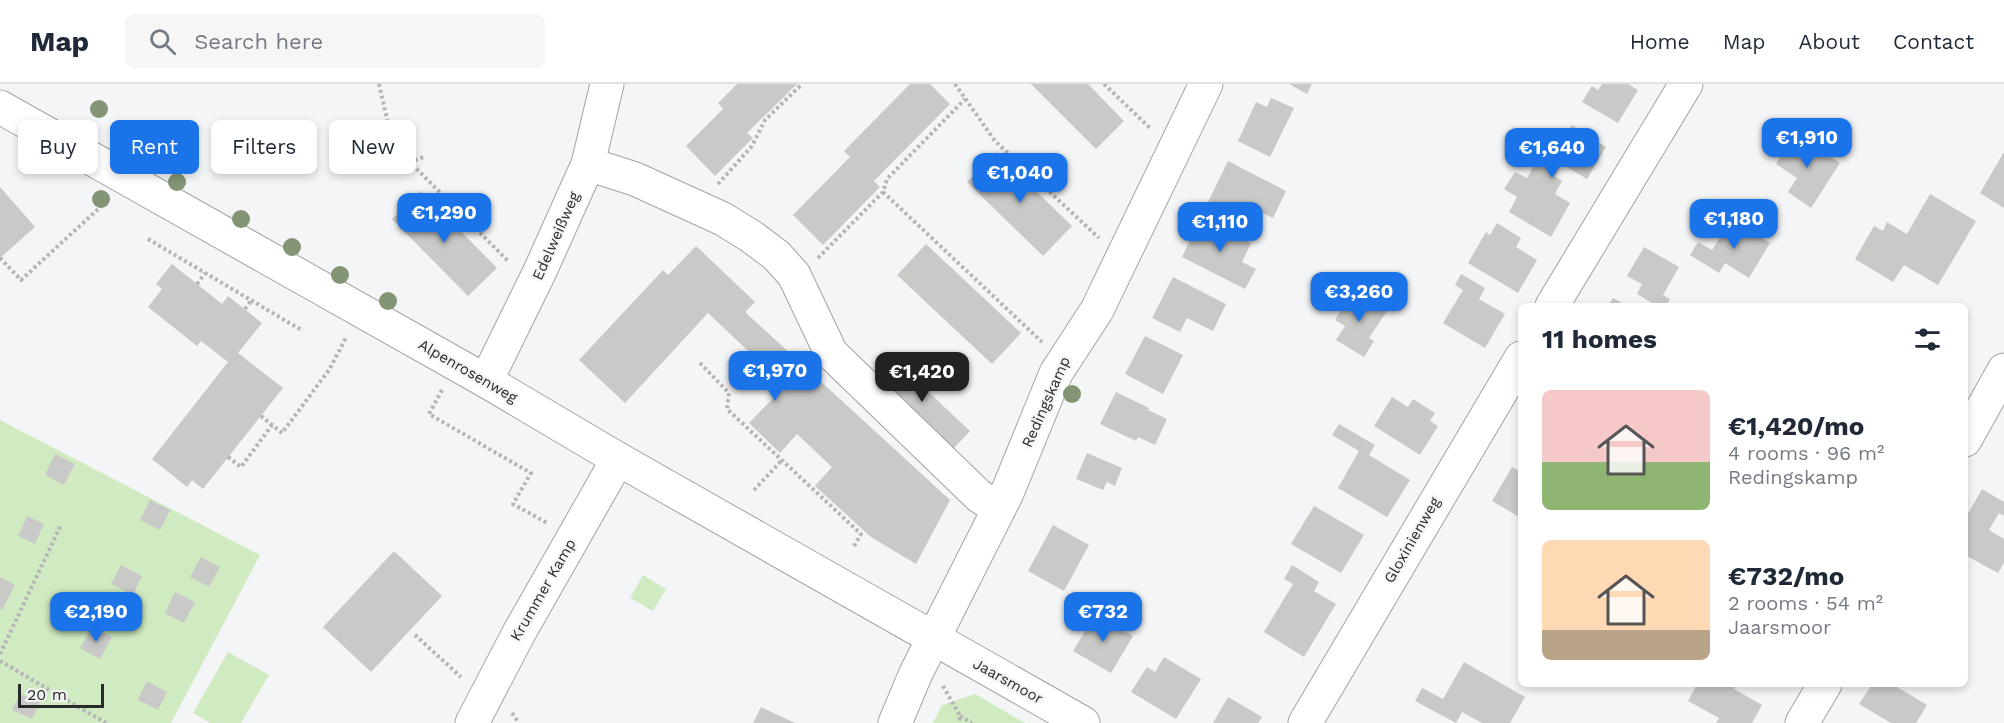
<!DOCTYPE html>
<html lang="en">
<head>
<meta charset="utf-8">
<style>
  :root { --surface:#fff; --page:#f6f6f7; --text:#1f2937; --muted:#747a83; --line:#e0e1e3; --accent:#1a73e8 }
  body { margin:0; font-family:"Work Sans",sans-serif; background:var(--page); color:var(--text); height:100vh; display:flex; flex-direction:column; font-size:22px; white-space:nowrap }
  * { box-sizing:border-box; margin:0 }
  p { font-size:20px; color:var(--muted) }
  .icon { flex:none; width:33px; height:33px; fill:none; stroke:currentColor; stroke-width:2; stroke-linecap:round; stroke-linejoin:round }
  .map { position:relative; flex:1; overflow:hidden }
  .panel { position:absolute; left:1518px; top:219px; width:450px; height:384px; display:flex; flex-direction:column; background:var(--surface); border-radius:9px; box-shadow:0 3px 9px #0003 }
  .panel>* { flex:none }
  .hud { position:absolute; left:18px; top:36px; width:570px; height:54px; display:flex; gap:12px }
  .scale { position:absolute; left:18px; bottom:15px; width:86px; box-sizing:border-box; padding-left:6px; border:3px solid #2a2a2a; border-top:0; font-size:16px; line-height:21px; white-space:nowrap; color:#2a2a2a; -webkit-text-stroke:4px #f4f5f6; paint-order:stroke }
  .price { position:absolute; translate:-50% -51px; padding:0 14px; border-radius:12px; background:var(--accent); color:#fff; font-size:20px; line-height:39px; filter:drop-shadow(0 2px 3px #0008) }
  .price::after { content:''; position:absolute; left:50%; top:36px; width:18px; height:14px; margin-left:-9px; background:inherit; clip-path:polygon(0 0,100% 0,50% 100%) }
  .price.on { background:#222; color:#fff }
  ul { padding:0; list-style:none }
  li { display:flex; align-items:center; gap:18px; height:150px; padding:0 24px }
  li span { display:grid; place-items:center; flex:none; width:168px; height:120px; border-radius:9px; color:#555 }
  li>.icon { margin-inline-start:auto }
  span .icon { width:72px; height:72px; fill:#fffc; stroke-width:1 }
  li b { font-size:26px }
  h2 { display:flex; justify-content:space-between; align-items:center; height:72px; padding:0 24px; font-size:26px }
  .pill { padding:0 21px; border-radius:9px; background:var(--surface); box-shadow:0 3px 9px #0003; font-size:21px; line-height:54px }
  .pill.on { background:var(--accent); color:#fff }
  header { display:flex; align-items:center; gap:36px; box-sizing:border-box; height:84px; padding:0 30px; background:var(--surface); border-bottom:2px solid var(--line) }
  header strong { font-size:28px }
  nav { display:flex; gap:33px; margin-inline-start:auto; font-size:21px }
  .search { width:420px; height:54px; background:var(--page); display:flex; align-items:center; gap:15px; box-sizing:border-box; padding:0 21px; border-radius:9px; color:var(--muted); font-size:22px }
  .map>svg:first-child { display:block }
  .green { fill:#d0eac1 }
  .building { fill:#c9c9c8 }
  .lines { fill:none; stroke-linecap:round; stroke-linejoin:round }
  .minor-casing { stroke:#a3a3a4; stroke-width:35 }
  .path { stroke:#b4b5b6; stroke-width:4; stroke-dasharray:3 3; stroke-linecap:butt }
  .minor { stroke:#fff; stroke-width:33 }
  .tree { fill:#839574 }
  .labels { text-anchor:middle; stroke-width:4.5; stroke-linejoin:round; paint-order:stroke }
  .street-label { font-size:15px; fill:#2a2a2a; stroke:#f4f5f6 }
</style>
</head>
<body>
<header>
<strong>Map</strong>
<div class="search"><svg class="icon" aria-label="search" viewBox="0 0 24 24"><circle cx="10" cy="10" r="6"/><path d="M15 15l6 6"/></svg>Search here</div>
<nav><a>Home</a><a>Map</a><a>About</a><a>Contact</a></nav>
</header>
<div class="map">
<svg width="2004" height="639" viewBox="0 0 2004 639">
  <rect width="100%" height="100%" fill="#f4f5f6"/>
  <!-- green -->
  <g class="green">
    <polygon points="0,336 260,471 171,639 0,639"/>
    <polygon points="643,491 666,505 653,527 630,514"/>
    <polygon points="228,568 269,591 241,639 210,639 193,629"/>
    <polygon points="975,610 1025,639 933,639 942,621"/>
  </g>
  <!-- building -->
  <g class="building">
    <polygon points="737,0 797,0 747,49 753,54 715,92 686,62 723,25 718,19"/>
    <polygon points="910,0 930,0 950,20 874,97 880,103 823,161 793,131 850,73 844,67"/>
    <polygon points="1031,0 1088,0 1124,37 1096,65"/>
    <polygon points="1289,0 1312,0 1307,10"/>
    <polygon points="1602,0 1628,0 1638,6 1618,39 1582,18 1592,2 1598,6"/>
    <polygon points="1271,14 1294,24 1270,73 1238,57 1256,18 1267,23"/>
    <polygon points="1572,41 1606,63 1587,95 1562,80 1555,92 1562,97 1555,110 1570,119 1551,153 1509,128 1517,113 1504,105 1515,88 1527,94 1551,50 1563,56"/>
    <polygon points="1794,50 1840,79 1811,124 1788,108 1797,94 1776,80"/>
    <polygon points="996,68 1072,142 1043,172 967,98"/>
    <polygon points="2004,68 2004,124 1980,109"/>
    <polygon points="1228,77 1286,107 1273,134 1241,118 1234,132 1208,118"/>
    <polygon points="0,103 35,143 0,174"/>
    <polygon points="421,107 497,184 468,212 392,135"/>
    <polygon points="1930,110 1976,137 1938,201 1904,181 1893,198 1855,175 1874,142 1883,147 1887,138 1907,150"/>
    <polygon points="1201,134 1251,159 1242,178 1256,185 1245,205 1182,173"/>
    <polygon points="1731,136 1746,146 1749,140 1763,149 1760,153 1770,159 1749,194 1725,179 1719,189 1690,171 1698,158 1712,166"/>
    <polygon points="1497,139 1521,154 1516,163 1537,176 1518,209 1468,179 1486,148 1490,151"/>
    <polygon points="926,160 1021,249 992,280 897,191"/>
    <polygon points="696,162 755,218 745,228 950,416 916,480 871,453 815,402 832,383 797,350 780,369 749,339 785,302 708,229 625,319 579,276 663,186 668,191"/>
    <polygon points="1644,163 1679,183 1663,211 1670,215 1666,222 1657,222 1637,210 1642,200 1627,192"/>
    <polygon points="172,180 222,220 228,212 262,239 238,269 283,304 203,405 192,396 187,403 152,375 228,278 201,257 197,262 148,223 162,205 156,200"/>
    <polygon points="1461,190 1485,204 1479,215 1505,230 1485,264 1443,239 1463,206 1455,201"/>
    <polygon points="1173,193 1226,220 1213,247 1187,234 1180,248 1152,234"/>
    <polygon points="1353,206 1387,227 1369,254 1374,257 1364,273 1336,256 1345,242 1335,236"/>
    <polygon points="1613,214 1627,222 1608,222"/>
    <polygon points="1145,252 1183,271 1163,310 1125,290"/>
    <polygon points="890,272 970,347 952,366 873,290"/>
    <polygon points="1116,308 1149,324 1148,326 1167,335 1155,361 1138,353 1136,357 1100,340"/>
    <polygon points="1392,313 1408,323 1413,315 1435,329 1430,337 1438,342 1420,371 1374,342"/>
    <polygon points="1339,340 1375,361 1369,371 1410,396 1387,433 1338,404 1359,367 1332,351"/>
    <polygon points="1087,369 1122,384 1115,402 1107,398 1103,406 1076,395"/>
    <polygon points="55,370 75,380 64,401 45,391"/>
    <polygon points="1512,383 1521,388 1521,434 1492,417"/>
    <polygon points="1982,405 2004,418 2004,432 1999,429 1989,446 2004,455 2004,479 1998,489 1965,471 1965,435"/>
    <polygon points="150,416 170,426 160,446 140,436"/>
    <polygon points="1314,422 1364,451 1341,489 1291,460"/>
    <polygon points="27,432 44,440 35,460 18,452"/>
    <polygon points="1053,441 1089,461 1064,507 1028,487"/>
    <polygon points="394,467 442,512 371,588 323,543"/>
    <polygon points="201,473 220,483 209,503 190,493"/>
    <polygon points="121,481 142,492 133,511 111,500"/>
    <polygon points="1292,481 1319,498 1314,507 1336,520 1304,573 1264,548 1293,500 1284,495"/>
    <polygon points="0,493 15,501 2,526 0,525"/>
    <polygon points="175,508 195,518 184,539 165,529"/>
    <polygon points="1096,529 1133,552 1111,589 1073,567"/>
    <polygon points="92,543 112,553 100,575 80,564"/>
    <polygon points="1164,573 1201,595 1176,635 1131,608 1147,583 1155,588"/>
    <polygon points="1464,578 1525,613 1510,639 1482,639 1462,628 1456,639 1415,617 1422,604 1443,615"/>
    <polygon points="147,597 167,608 158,626 138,616"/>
    <polygon points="1697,600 1737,600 1734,605 1762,621 1752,639 1716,639 1719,634 1688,617"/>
    <polygon points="1872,600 1892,600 1927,621 1916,639 1891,639 1859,620"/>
    <polygon points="20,610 40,618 32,635 12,626"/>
    <polygon points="1228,613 1262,633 1258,639 1213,639"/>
    <polygon points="761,623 795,639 753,639"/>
  </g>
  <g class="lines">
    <defs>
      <g id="minor">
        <polyline points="0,23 486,297 618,375 1083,639"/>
        <polyline points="588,80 635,95 723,135 752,153 777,172 794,191 831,269 979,412 999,425"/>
        <polyline points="1552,222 1686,0"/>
        <polyline points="486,297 540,187 588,80 607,0"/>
        <polyline points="1965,356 2004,286"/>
        <polyline points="472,639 520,547 618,375"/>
        <polyline points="895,639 916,589 1007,409 1056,289 1097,226 1206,0"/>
        <polyline points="1305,639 1521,274"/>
        <polyline points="1802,639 1825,600"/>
      </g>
    </defs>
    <!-- minor casing -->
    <use href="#minor" class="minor-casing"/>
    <!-- path -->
    <g class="path">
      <polyline points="379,0 393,61 509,178"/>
      <polyline points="955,0 995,57 1099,154"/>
      <polyline points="1104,0 1151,45"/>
      <polyline points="409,78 424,73"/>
      <polyline points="718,100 752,62 765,36 802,0"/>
      <polyline points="883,108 1042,258"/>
      <polyline points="148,155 303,247"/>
      <polyline points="0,174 21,196 107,117"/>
      <polyline points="818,174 883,108 887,95 965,15"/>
      <polyline points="197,200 205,189"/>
      <polyline points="245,225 251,217"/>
      <polyline points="700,279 729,309 727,325 861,450 854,462"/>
      <polyline points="442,306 429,330 531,389 513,420 547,439"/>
      <polyline points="261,332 282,349 329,286 346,254"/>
      <polyline points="228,373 241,383 272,341"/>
      <polyline points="754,406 782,376"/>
      <polyline points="415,551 461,593"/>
      <polyline points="0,570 61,441"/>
      <polyline points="0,577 106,639"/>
      <polyline points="943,602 960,632 959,639"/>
      <polyline points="512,629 519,639"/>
      <polyline points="960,632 972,639"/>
    </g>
    <!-- minor -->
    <use href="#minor" class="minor"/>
  </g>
  <!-- trees -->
  <g class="tree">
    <circle cx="99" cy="25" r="9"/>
    <circle cx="144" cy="52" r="9"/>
    <circle cx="177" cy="98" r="9"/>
    <circle cx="101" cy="115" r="9"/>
    <circle cx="241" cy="135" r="9"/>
    <circle cx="292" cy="163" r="9"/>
    <circle cx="340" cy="191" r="9"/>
    <circle cx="388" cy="217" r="9"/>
    <circle cx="1072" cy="310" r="9"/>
  </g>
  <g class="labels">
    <!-- street labels -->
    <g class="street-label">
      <text transform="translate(556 152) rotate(-66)" y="5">Edelweißweg</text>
      <text transform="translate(468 287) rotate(30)" y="5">Alpenrosenweg</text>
      <text transform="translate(1046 318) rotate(-66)" y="5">Redingskamp</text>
      <text transform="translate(1412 456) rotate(-60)" y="5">Gloxinienweg</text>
      <text transform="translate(543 506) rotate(-60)" y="5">Krummer Kamp</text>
      <text transform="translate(1008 597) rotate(29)" y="5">Jaarsmoor</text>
    </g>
  </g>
</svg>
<div class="scale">20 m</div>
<b class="price" style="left:1807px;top:85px">€1,910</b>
<b class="price" style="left:1552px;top:95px">€1,640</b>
<b class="price" style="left:1020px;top:120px">€1,040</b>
<b class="price" style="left:444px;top:160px">€1,290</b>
<b class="price" style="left:1734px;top:166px">€1,180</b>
<b class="price" style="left:1220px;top:169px">€1,110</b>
<b class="price" style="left:1359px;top:239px">€3,260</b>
<b class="price" style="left:775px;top:318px">€1,970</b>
<b class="price on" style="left:922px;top:319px">€1,420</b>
<b class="price" style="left:96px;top:559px">€2,190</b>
<b class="price" style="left:1103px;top:559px">€732</b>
<div class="hud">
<a class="pill">Buy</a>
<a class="pill on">Rent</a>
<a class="pill">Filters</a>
<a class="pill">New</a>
</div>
<section class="panel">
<h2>11 homes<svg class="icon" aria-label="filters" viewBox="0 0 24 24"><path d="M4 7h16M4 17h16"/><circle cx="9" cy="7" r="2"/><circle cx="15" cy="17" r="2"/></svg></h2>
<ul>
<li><span style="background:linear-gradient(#f6c9c9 60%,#8fb573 0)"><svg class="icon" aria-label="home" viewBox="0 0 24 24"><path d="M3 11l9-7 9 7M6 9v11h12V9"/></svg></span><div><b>€1,420/mo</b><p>4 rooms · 96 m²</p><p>Redingskamp</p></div></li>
<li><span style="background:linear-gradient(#ffd9b3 75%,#b9a48a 0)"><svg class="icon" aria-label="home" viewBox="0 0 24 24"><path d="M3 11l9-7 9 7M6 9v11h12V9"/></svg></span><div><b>€732/mo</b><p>2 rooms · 54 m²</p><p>Jaarsmoor</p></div></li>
</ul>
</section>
</div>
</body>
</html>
